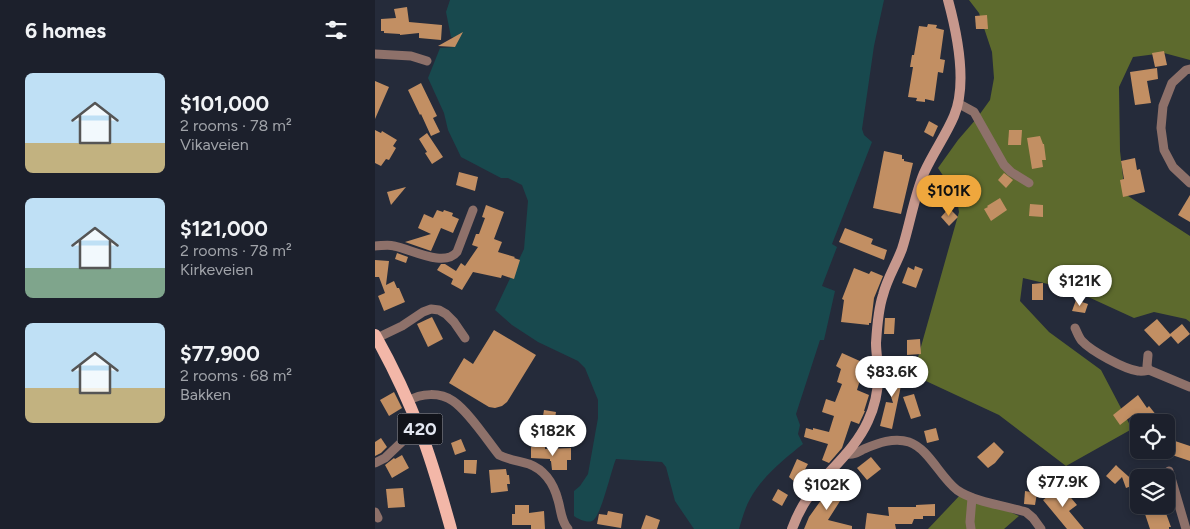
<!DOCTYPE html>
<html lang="en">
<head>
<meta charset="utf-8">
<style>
  :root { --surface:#1c202c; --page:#292d38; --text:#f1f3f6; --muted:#a0a3a9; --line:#3a3e48; --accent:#efa73d }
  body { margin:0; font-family:Figtree,sans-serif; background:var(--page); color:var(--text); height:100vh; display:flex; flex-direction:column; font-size:19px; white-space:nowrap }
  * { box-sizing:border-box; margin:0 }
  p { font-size:16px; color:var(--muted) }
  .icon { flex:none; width:28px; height:28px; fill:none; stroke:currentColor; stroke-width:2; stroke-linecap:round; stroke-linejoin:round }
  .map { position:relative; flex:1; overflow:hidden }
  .sheet { display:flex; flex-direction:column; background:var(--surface); width:375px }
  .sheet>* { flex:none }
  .fabs { position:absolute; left:755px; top:414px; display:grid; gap:10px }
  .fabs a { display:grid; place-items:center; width:45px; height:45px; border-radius:8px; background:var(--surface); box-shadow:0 2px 8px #0003,0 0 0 1px var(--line); font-size:25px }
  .price { position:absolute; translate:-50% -42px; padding:0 11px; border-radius:18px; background:#fff; color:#222; font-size:16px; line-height:32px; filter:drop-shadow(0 1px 2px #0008) }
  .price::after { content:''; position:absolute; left:50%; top:30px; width:15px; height:11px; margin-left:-8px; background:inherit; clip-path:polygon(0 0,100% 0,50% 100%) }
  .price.active { background:var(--accent); color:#111 }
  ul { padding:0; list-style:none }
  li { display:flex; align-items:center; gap:15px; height:125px; padding:0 25px }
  li span { display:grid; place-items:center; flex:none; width:140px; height:100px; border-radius:8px; color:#555 }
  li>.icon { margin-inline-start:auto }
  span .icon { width:60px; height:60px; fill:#fffc; stroke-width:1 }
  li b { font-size:21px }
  h2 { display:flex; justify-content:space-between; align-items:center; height:60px; padding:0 25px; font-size:21px }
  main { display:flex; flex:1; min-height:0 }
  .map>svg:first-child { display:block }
  .forest { fill:#5d6a2d }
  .water { fill:#18494e }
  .building { fill:#c28f63 }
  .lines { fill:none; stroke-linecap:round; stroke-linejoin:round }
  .street { stroke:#8e716a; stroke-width:9 }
  .secondary { stroke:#c7988d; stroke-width:10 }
  .primary { stroke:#f3b7a8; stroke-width:12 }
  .labels { text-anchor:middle; stroke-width:5; stroke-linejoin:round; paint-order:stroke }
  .shield { fill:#11131a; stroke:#a4a7b0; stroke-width:1 }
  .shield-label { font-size:18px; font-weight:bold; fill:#e3e7f1 }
</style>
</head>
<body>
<main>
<section class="sheet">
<h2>6 homes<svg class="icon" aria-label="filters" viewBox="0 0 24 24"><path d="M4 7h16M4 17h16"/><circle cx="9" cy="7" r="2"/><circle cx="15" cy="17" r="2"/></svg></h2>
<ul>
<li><span style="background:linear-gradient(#bfe0f5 70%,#c2b280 0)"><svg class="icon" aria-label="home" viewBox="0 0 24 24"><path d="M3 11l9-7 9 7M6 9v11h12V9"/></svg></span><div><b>$101,000</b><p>2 rooms · 78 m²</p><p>Vikaveien</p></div></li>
<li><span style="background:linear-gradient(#bfe0f5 70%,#7fa58c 0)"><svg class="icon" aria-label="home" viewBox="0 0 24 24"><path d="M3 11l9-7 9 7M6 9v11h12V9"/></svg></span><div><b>$121,000</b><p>2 rooms · 78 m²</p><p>Kirkeveien</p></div></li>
<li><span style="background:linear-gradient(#bfe0f5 65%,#c2b280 0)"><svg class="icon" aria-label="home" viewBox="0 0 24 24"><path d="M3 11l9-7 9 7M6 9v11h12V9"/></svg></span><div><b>$77,900</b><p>2 rooms · 68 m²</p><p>Bakken</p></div></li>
</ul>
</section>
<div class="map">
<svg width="815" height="529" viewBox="0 0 815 529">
  <rect width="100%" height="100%" fill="#252b3a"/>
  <!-- forest -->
  <g class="forest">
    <polygon points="594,0 815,0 815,60 789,53 758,57 744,87 745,151 750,194 815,236 815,322 811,319 779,312 759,318 698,290 648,278 645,301 674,332 726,370 757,429 691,466 624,415 538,375 584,212 581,195 563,168 583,140 602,118 615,100 619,78 617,52 604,13"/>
    <polygon points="588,492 644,516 629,529 553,529"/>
  </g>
  <!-- water -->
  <path class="water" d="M75,0H509L499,46L487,129L489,135L497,142L457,244L462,247L447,286L460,291L449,340H445L421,414L425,425L423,434L428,444C409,459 386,478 375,499C370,508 367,519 364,529H319L300,501L291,467L287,462L241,459C236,470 226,518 217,521C212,523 203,519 199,516V491L205,486L213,474L223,418V400L210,368L203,361L163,342L137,325L120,310L149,249L153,201L147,185L133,178H126L86,157L73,130L69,113L53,78L65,48L80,47L84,39L76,37L71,12Z"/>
  <!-- building -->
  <g class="building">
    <polygon points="32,7 34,22 67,25 66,40 44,38 44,33 25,35 25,34 9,33 9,31 6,31 6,19 21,18 19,9"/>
    <polygon points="612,15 613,29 601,29 600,16"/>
    <polygon points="553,24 562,25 561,28 569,30 565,59 570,60 568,73 563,72 559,101 550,99 550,102 541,101 542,98 533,97 538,67 535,67 537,55 539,55 544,26 552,27"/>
    <polygon points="88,32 80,47 63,46"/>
    <polygon points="789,51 792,65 780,67 777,53"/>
    <polygon points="782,68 783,79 772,81 776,103 760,105 755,72"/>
    <polygon points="0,81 14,87 0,119"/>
    <polygon points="46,83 62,116 58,118 65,132 56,136 46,114 45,115 33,90"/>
    <polygon points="554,121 563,126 558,137 549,132"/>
    <polygon points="0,130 6,133 7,131 22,140 18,146 21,148 14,160 11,159 6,166 0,163"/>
    <polygon points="634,130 647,130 646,145 633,145"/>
    <polygon points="52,133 68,157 57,164 50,153 52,152 44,139"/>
    <polygon points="665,136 668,144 669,144 671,160 667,160 668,167 657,169 652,138"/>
    <polygon points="509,151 527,155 527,159 529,159 529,161 538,163 526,214 498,208"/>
    <polygon points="760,158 762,170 765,169 770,192 748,197 745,180 749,179 746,161"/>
    <polygon points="84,172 103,177 100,191 81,185"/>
    <polygon points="629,173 638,180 631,188 623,180"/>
    <polygon points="31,187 16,205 12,192"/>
    <polygon points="815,195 815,222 803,215"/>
    <polygon points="625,198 632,210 616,221 609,209 613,207 612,206"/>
    <polygon points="655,204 668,205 668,217 654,216"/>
    <polygon points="111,205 129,212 119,239 127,242 123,252 140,257 139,258 145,260 139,279 127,275 126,278 98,272 87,290 76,284 78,279 62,270 66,264 70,264 81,271 86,263 90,266 103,247 97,245 101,234 104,234 110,218 107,217"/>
    <polygon points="574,208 583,217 574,226 566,217"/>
    <polygon points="62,210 68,212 69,210 78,213 77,216 84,219 78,233 66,228 56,251 30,242 56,234 43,228 49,214 58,218"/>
    <polygon points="470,228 498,239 496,244 512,250 509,260 464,242"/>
    <polygon points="22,253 33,257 31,263 20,259"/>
    <polygon points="0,260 14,261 11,285 19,281 22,288 24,288 30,302 9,311 3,296 10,293 4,277 0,277"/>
    <polygon points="540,266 548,269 541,288 527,283 533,267 539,270"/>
    <polygon points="479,268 494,274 496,271 508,276 499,298 496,323 494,323 494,325 466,322 469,300 467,299"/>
    <polygon points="668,283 668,300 657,300 657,284"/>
    <polygon points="701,300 713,304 710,313 697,311"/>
    <polygon points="57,317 68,339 53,347 42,324"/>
    <polygon points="510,318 520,318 519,334 509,334"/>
    <polygon points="782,319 795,334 807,324 815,334 803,344 796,336 784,346 769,330"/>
    <polygon points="119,330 161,355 132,402 127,406 120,408 114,407 74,383 89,358 98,364"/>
    <polygon points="545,339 546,354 532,355 532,340"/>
    <polygon points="467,353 487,362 481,376 485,377 484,379 485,380 482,390 494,395 489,411 490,411 484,424 476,421 467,448 454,463 447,460 453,444 429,437 431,428 438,430 438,428 454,432 459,416 447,412 451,399 460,402 467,384 462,382 466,369 461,366"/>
    <polygon points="526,369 528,376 517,429 505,426 511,402 518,403 511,380 514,379 512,373"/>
    <polygon points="19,392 27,408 14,416 5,400"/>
    <polygon points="539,394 546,416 536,419 528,397"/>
    <polygon points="763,395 772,408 774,406 782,416 774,422 763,422 758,415 745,425 738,415"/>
    <polygon points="169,410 181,412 178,430 166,428"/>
    <polygon points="561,428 564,440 552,443 549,431"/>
    <polygon points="6,438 12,447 6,453 0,456 0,442"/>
    <polygon points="791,438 815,446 815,461 791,453"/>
    <polygon points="86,439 91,451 80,455 76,443"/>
    <polygon points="619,442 629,452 620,463 613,468 602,457"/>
    <polygon points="156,447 170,447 170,449 196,448 196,460 192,460 192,470 177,470 176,461 175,461 175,459 156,458"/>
    <polygon points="27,455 34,468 17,478 10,465 19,458 20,459"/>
    <polygon points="496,457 506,469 492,480 482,468"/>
    <polygon points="422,459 433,464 428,473 427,472 420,482 414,477"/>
    <polygon points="89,460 102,460 101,474 89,473"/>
    <polygon points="741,465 744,468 762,484 751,488 747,477 740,484 731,476"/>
    <polygon points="131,469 132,475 134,475 135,484 132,484 133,491 116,493 114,470"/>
    <polygon points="459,482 472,490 453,520 477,526 477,529 429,529 434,517"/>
    <polygon points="686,486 702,505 694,511 709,529 692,529 668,500"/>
    <polygon points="28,488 30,507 13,508 11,489"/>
    <polygon points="403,489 413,495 407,506 397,500"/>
    <polygon points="650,491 662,493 660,505 649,504"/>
    <polygon points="560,504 560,516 548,516 548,519 539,519 537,524 520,524 521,529 490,529 492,513 514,516 513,507 541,507 541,505"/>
    <polygon points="140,505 154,505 154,513 169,511 170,529 156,529 156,525 137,525 137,514 140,514"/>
    <polygon points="767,505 788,505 796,527 794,527 794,529 775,529"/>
    <polygon points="233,511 248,514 246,528 222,524 224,514 232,515"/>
    <polygon points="271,515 285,520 282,529 266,529"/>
  </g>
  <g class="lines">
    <!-- street -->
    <g class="street">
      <polyline points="0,54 36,56 52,61"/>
      <polyline points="815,69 811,70 797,83 788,106 786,128 789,150 798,167 815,183"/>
      <polyline points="583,104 588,106 599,112 629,165 636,172 654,183"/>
      <path d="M0,246C6,246 13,244 19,246C36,249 69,268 82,252L98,210"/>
      <path d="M700,328C702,332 704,338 707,341C716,351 749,369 763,371C767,372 770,371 774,370"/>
      <polyline points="2,338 27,326 48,312 56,309 64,310 71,314 79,322 90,338"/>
      <polyline points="773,355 772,366 774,370 815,387"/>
      <path d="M33,401C46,393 65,392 78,401C94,412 112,440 124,455C134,460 144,461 154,464C170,470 179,485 183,500C186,510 186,521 193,529"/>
      <path d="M472,454C479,455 483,452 489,449C503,443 519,437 534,442C554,449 565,477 582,490C599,502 631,506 651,512L658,518L666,529"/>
      <polyline points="0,463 10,458 33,436"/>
      <polyline points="794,471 811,529"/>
      <polyline points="0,512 3,518"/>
      <polyline points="596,529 595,522 597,498"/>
    </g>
    <!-- secondary -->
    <path class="secondary" d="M417,529C421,518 426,508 432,499C451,472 479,452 493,421C499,408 503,392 503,377C504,366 501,355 501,343C502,327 503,310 508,295C512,279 521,265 527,249C535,224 539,197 549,173C558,153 571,135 579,116C593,83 582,33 573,0"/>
    <!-- primary -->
    <path class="primary" d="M0,335C18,367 33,399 46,433C58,464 67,497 76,529"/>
  </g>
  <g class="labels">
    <!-- shield labels -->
    <rect class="shield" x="22.5" y="413.5" width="45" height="31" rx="4"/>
    <g class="shield-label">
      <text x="45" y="435">420</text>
    </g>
  </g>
</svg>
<div class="fabs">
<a><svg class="icon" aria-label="locate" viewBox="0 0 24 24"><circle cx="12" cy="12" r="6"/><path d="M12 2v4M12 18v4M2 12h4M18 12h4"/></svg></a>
<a><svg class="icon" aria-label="layers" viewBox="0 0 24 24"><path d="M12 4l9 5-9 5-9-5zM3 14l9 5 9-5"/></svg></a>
</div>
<b class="price active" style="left:574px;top:217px">$101K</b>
<b class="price" style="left:705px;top:307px">$121K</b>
<b class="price" style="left:517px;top:398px">$83.6K</b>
<b class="price" style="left:178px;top:457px">$182K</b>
<b class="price" style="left:688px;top:508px">$77.9K</b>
<b class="price" style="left:452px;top:511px">$102K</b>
</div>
</main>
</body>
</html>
